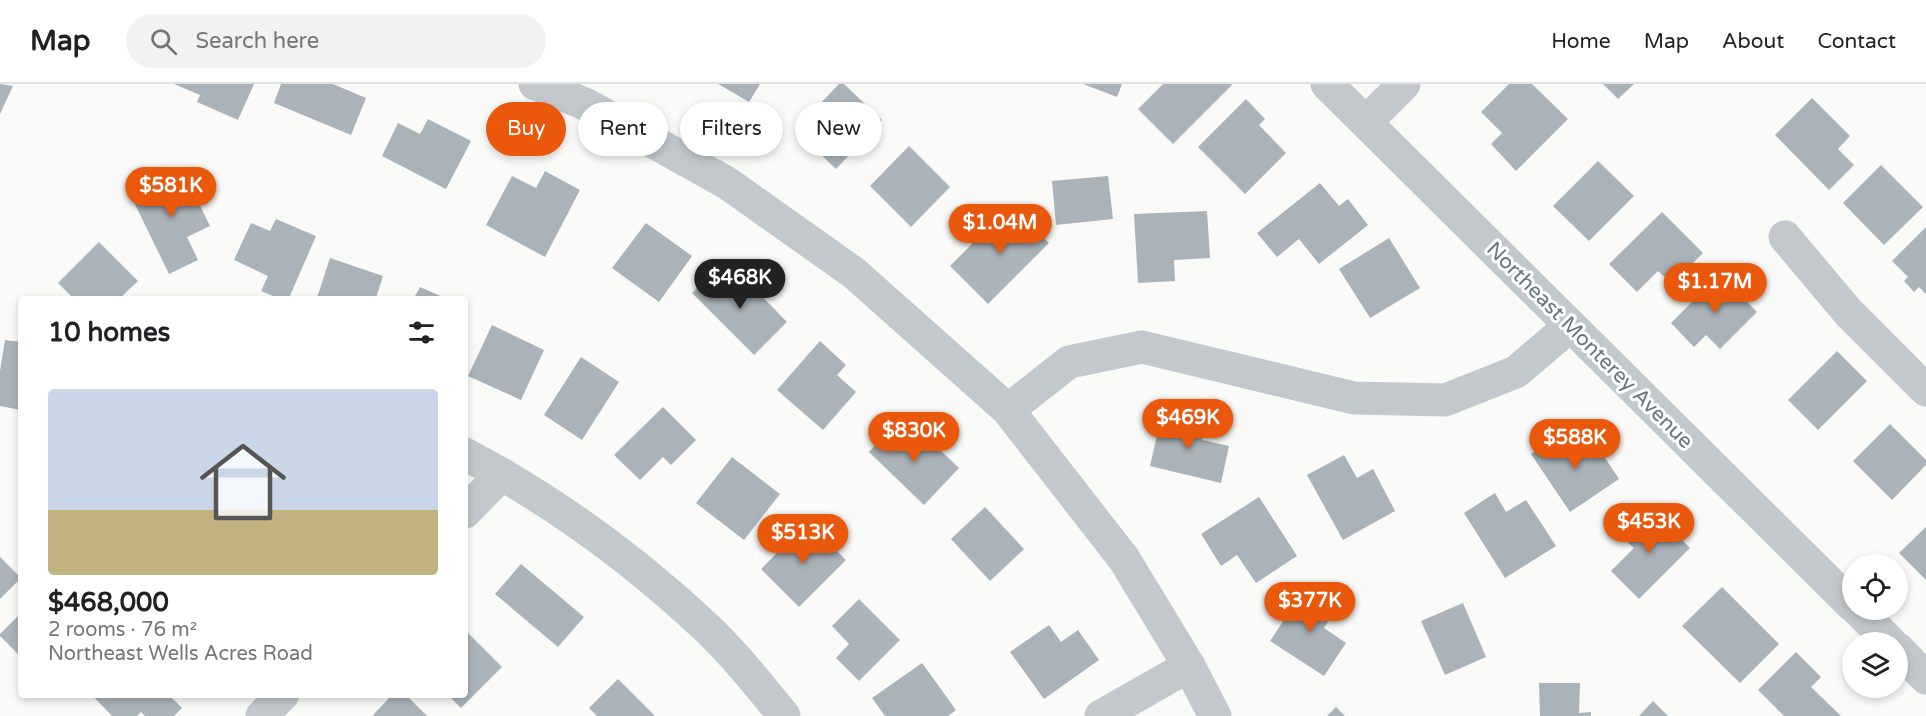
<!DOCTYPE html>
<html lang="en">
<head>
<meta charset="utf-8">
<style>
  :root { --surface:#fff; --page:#f2f2f2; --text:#202124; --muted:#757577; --line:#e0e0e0; --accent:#ea580c }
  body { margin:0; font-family:"Varela Round",sans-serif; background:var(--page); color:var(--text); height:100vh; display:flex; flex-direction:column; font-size:22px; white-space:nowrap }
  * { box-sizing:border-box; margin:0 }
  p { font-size:20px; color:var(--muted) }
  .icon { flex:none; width:33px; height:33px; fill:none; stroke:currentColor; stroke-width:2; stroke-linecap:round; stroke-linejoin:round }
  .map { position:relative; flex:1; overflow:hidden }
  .sheet { position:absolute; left:18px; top:212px; width:450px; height:402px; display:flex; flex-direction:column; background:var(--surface); border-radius:6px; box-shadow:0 3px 9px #0003 }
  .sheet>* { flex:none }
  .top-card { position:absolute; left:486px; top:18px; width:570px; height:54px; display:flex; gap:12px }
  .controls { position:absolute; left:1842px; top:470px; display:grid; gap:12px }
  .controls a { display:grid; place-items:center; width:66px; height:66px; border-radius:50%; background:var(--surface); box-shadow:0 3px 9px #0003; font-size:30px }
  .price { position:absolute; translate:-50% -51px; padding:0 14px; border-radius:21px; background:var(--accent); color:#fff; font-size:20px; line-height:39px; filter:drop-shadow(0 2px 3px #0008) }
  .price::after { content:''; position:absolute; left:50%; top:36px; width:18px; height:14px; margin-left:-9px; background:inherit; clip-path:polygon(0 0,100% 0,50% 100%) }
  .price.current { background:#222; color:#fff }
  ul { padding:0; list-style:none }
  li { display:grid; align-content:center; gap:12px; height:318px; padding:0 30px }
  li span { display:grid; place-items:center; height:186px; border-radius:6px; color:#555 }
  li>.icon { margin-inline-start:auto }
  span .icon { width:108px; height:108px; fill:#fffc; stroke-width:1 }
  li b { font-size:26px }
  h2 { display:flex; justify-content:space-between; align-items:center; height:72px; padding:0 30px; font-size:26px }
  .chip { padding:0 21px; border-radius:27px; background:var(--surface); box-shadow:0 3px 9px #0003; font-size:21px; line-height:54px }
  .chip.current { background:var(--accent); color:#fff }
  header { display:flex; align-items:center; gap:36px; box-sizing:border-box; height:84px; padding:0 30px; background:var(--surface); border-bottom:2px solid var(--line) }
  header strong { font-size:28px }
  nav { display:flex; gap:33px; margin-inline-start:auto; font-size:21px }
  .search { width:420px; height:54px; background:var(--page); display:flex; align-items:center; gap:15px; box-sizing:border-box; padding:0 21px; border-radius:33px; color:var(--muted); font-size:22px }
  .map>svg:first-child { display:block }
  .building { fill:#aab3b9 }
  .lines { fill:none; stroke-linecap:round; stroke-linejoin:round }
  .minor { stroke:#c3c8cc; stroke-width:33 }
  .labels { text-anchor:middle; stroke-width:6; stroke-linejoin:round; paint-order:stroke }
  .street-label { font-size:21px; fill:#657683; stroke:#fff }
</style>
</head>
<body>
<header>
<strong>Map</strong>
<div class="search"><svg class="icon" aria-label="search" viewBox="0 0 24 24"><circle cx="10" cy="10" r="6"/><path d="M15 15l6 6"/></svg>Search here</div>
<nav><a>Home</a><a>Map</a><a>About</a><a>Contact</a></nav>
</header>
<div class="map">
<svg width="1926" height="632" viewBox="0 0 1926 632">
  <rect width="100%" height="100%" fill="#fafaf8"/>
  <!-- building -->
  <g class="building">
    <polygon points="0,0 13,2 0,30"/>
    <polygon points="174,0 254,0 238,36 197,18 200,11"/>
    <polygon points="281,0 333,0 366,14 351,51 274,19"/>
    <polygon points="718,0 760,0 749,18"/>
    <polygon points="839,0 844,0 882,36 836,85 795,46"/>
    <polygon points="1083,0 1122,0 1117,13"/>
    <polygon points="1163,0 1231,0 1232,1 1173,60 1138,25"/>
    <polygon points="1509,0 1532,0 1568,35 1516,87 1491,60 1502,49 1481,28"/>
    <polygon points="1603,0 1634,0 1618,15"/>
    <polygon points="1812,14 1850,52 1838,65 1854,81 1829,106 1775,51"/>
    <polygon points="1246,15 1265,35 1259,41 1286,69 1245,110 1198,63"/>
    <polygon points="428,35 471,57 446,105 382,72 398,39 420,50"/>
    <polygon points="909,62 950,103 911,143 870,102"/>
    <polygon points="1598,77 1634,112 1589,157 1553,122"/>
    <polygon points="1881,81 1923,123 1884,161 1843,119"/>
    <polygon points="182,85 210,142 187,153 198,176 169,190 130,110"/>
    <polygon points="545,87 580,106 545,173 486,141 512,92 536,104"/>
    <polygon points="1108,92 1113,135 1056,141 1052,97"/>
    <polygon points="1320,99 1339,122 1348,115 1368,141 1319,180 1299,155 1277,173 1257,149"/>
    <polygon points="1011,121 1049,159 988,220 950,182"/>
    <polygon points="1207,127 1210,174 1174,176 1175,197 1138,199 1134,130"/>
    <polygon points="1662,128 1703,169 1672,200 1658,187 1637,208 1609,180"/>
    <polygon points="276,135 316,152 289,214 278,214 261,207 268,192 234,176 251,139 270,147"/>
    <polygon points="646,139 692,172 659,218 612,184"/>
    <polygon points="1926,143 1926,210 1919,203 1914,208 1904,197 1908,193 1892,177"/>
    <polygon points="1389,154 1420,204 1370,234 1339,185"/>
    <polygon points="99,158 138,197 120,214 73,214 58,199"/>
    <polygon points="330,174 383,192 376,214 317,214"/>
    <polygon points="717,184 734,201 743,193 787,238 754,271 692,209"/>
    <polygon points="1720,190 1757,228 1720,265 1706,251 1694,263 1671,239"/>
    <polygon points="420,203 445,214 414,214"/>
    <polygon points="492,241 544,266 521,316 468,292"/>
    <polygon points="5,256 21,258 21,326 0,322 0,287"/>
    <polygon points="820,257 846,281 837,291 856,308 823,346 777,306"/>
    <polygon points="1837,267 1867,297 1818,346 1788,316"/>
    <polygon points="581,273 619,298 582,356 544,331"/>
    <polygon points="663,323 696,356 671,381 663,373 640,396 614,371"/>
    <polygon points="1162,329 1206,339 1202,356 1229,362 1221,399 1150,382"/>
    <polygon points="895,340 913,356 920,347 959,384 924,421 869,368"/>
    <polygon points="1890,340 1926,376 1926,381 1892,416 1853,377"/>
    <polygon points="1565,348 1578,368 1594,357 1619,395 1570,428 1531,370"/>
    <polygon points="1344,371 1357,394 1373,385 1395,427 1343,456 1307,391"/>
    <polygon points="732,373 780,410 744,456 696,419"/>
    <polygon points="1495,409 1506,428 1526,416 1556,462 1505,494 1464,429"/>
    <polygon points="1259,413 1297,472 1256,499 1237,471 1221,482 1201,450"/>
    <polygon points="985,423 1024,465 990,497 951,455"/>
    <polygon points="1652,425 1690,464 1639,515 1611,487 1634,464 1623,454"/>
    <polygon points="808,438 846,476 799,523 761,485"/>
    <polygon points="1926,443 1926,496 1899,469"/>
    <polygon points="0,473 21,494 0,515"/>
    <polygon points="521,480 584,533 558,563 495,510"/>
    <polygon points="1306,503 1337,523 1324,544 1346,559 1324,592 1270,557"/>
    <polygon points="1722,503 1779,560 1740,599 1682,542"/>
    <polygon points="859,515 900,556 859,597 836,574 849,560 832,542"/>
    <polygon points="1463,519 1486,573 1445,591 1421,537"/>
    <polygon points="21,529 21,573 0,552 0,550"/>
    <polygon points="1049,541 1061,558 1078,546 1099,576 1044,615 1010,568"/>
    <polygon points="465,546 502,583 461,624 447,610 465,610"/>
    <polygon points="1796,568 1821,593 1811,603 1841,632 1784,632 1758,606"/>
    <polygon points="922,579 956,626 948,632 885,632 872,614"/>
    <polygon points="618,595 655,632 597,632 589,624"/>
    <polygon points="1539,599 1580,599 1579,629 1591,628 1591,632 1540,632"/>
    <polygon points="91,610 168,610 182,624 174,632 145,632 141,628 137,632 112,632"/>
    <polygon points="393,610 405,610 427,632 374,632 373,631"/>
    <polygon points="1653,617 1668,632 1639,632"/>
    <polygon points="1336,623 1345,632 1327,632"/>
  </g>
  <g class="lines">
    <!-- minor -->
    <g class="minor">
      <polyline points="535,0 585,20 727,99 854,189 1008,326 1124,475 1189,582 1215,632"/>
      <polyline points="1327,0 1852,521"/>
      <polyline points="1366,38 1404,0"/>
      <polyline points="1785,153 1848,228 1926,306"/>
      <polyline points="1008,326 1069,278 1142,263 1354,314 1445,316 1516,288 1570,242"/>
      <path d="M465,370C554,417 636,477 709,546C736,572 761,603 784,632"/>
      <polyline points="465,428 502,390"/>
      <polyline points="1857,525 1890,558"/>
      <polyline points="1898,565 1926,594"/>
      <polyline points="262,632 283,610"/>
      <polyline points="1101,632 1189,582"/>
    </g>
  </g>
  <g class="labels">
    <!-- street labels -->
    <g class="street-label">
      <text transform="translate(1590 261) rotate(45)" y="7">Northeast Monterey Avenue</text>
    </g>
  </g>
</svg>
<div class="controls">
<a><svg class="icon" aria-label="locate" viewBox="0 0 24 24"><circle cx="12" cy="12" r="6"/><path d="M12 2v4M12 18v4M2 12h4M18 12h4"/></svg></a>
<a><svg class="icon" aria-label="layers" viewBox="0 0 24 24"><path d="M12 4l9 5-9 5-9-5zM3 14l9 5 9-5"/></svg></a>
</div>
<b class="price" style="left:171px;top:134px">$581K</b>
<b class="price" style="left:1000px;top:171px">$1.04M</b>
<b class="price current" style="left:740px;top:226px">$468K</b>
<b class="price" style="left:1715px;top:230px">$1.17M</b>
<b class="price" style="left:1188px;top:366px">$469K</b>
<b class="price" style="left:914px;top:379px">$830K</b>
<b class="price" style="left:1575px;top:386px">$588K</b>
<b class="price" style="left:1649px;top:470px">$453K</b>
<b class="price" style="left:803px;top:481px">$513K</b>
<b class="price" style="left:1310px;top:549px">$377K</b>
<div class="top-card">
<a class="chip current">Buy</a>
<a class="chip">Rent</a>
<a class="chip">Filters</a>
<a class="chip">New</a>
</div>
<section class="sheet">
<h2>10 homes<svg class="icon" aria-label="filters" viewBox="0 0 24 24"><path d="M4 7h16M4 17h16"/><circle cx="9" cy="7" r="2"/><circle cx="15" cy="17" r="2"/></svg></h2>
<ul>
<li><span style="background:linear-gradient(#c9d6e8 65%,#c2b280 0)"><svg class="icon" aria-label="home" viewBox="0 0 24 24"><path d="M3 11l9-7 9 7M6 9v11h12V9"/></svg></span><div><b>$468,000</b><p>2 rooms · 76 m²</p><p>Northeast Wells Acres Road</p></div></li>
</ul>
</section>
</div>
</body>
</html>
